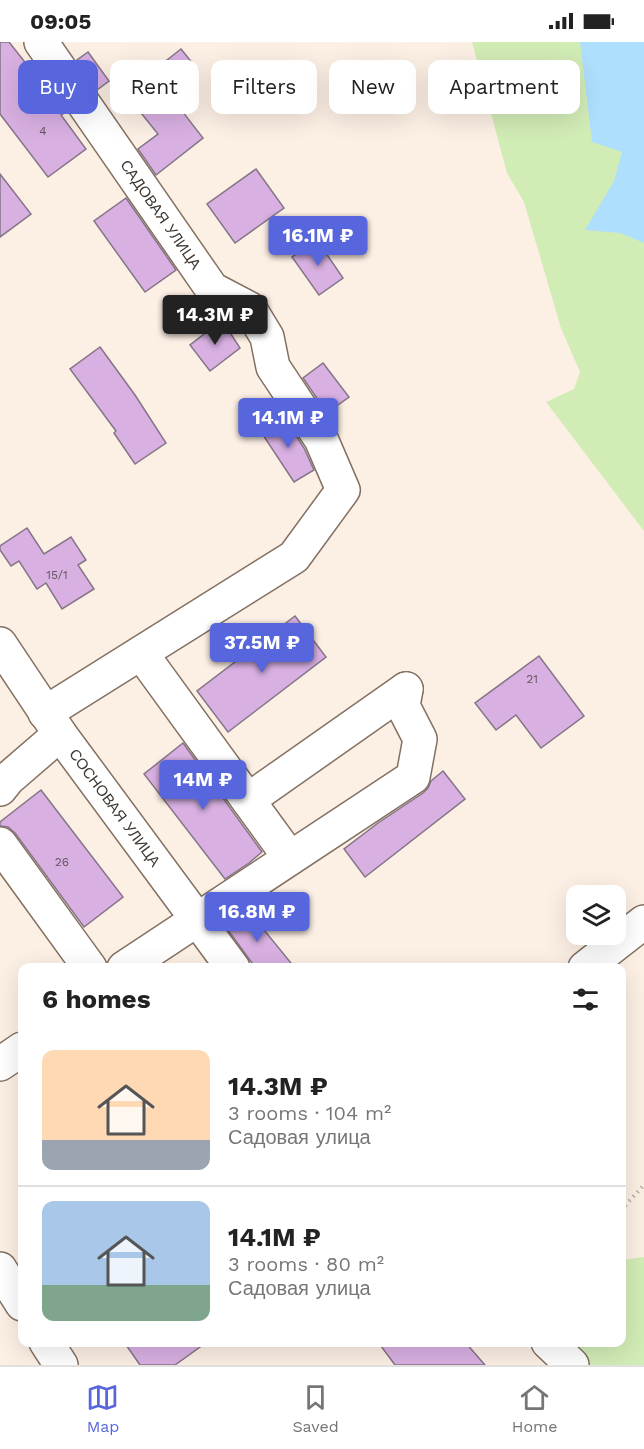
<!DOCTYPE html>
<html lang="en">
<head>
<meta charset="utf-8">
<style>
  :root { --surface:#fff; --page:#f2f2f2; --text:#222; --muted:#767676; --line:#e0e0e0; --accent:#5766dd }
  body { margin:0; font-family:"Work Sans",sans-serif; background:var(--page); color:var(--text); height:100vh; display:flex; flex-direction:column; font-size:22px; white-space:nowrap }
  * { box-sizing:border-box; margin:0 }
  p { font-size:20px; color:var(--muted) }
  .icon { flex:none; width:33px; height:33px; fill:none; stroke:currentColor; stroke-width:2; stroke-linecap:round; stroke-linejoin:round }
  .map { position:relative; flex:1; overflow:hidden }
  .details { position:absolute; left:18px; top:921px; width:608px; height:384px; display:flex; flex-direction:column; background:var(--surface); border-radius:12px; box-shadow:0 6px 24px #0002 }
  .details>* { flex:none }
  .guide { position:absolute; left:18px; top:18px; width:609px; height:54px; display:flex; gap:12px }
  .tools { position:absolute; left:566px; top:843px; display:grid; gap:12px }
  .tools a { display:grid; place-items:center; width:60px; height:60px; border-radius:12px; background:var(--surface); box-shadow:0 6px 24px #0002; font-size:30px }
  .price { position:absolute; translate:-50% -51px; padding:0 14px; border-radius:6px; background:var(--accent); color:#fff; font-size:20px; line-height:39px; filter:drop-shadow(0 2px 3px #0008) }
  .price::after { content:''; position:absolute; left:50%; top:36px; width:18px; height:14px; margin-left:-9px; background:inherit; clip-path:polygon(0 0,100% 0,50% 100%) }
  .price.on { background:#222; color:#fff }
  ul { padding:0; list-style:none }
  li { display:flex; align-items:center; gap:18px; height:150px; padding:0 24px }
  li+li { border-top:2px solid var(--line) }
  li span { display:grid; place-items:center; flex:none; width:168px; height:120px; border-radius:12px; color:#555 }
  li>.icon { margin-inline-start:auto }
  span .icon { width:72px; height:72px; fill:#fffc; stroke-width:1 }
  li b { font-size:26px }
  h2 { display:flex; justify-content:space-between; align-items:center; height:72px; padding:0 24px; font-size:26px }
  .tag { padding:0 21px; border-radius:12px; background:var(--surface); box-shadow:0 6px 24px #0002; font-size:21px; line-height:54px }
  .tag.on { background:var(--accent); color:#fff }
  .status { display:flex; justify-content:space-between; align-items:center; height:42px; padding:0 30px; background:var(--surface); direction:ltr }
  .status svg { height:16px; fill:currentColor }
  .menu { display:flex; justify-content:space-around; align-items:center; height:84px; border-top:2px solid var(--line); background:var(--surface); font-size:16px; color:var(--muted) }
  .menu a { display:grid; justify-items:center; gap:3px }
  .menu .on { color:var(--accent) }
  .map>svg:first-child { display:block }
  .green { fill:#d2ecb6 }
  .water { fill:#aedffc }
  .building { fill:#d8b0e2; stroke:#847587; stroke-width:1.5 }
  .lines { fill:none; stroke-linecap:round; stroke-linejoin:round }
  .minor-casing { stroke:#837061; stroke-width:36 }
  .path { stroke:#baaea5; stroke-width:4; stroke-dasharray:1.5 4.5; stroke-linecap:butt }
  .minor { stroke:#fff; stroke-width:33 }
  .labels { text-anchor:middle; stroke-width:4.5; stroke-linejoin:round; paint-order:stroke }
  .number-label { font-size:12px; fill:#66565d }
  .street-label { font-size:15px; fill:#403831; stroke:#fcefe4 }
</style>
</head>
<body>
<div class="status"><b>09:05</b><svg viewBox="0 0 49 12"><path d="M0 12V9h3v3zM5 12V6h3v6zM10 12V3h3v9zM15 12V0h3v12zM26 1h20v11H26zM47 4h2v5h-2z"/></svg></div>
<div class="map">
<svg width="644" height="1323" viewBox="0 0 644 1323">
  <rect width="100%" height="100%" fill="#fcefe4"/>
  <!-- green -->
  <g class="green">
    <polygon points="472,0 644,0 644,489 546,360 574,347 580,330 561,286 524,160 507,131"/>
    <polygon points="644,1215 644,1323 591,1323 566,1301 621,1300 621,1218"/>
  </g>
  <!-- water -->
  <polygon class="water" points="580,0 644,0 644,201 620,191 585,188 614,139 622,110 592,100"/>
  <!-- building -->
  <g class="building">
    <polygon points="0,0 9,0 43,43 46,41 66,70 61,73 86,107 48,135 0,72"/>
    <polygon points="181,7 198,28 168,51 203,96 156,133 138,107 158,92 125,51"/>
    <polygon points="88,10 109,39 97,48 77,18"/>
    <polygon points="256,127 284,166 235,201 207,162"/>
    <polygon points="0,132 31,172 0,195"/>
    <polygon points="126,156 176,228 145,250 94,179"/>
    <polygon points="317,198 343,236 319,253 292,215"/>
    <polygon points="222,278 240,306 210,329 190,303"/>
    <polygon points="100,305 135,353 166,401 135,422 114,391 116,389 70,327"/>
    <polygon points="323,321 349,355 327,371 303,336"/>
    <polygon points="284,375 304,406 314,428 294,440 261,390"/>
    <polygon points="27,486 44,512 71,495 86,518 78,523 94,547 62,567 46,541 37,547 19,519 11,524 0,508 0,504"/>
    <polygon points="295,574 326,615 228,690 197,649"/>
    <polygon points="539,614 584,674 541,706 516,673 496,688 475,661"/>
    <polygon points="183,701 262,810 249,821 225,837 144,732"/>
    <polygon points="443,729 465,757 365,835 344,807 378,781 423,751 428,746 431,739"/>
    <polygon points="41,748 123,855 84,885 15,791 8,785 0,784 0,780"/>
    <polygon points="247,867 295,926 256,926 249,917 225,884"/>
    <polygon points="124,1300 207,1300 175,1323 140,1323"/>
    <polygon points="378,1300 465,1300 485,1323 395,1323"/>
  </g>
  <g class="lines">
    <defs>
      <g id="minor">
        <path id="s1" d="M41,0L212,247L250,267L267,295L273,325L321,397L343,448L294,515L45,671"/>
        <path id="s2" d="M0,602L60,692L233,926"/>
        <polyline points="141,611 290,816"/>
        <polyline points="0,747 8,737 60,692"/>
        <polyline points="248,758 406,647"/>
        <polyline points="0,802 90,926"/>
        <polyline points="124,926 413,735 420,697 403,664 406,647"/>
        <polyline points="585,926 644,880"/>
        <polyline points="0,1022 22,1007"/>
        <polyline points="0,1227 22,1262"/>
        <polyline points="46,1300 61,1323"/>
        <polyline points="548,1300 572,1323"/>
      </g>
    </defs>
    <!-- minor casing -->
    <use href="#minor" class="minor-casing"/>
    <!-- path -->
    <polyline class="path" points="621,1168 644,1143"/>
    <!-- minor -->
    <use href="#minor" class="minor"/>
  </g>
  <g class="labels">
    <!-- number labels -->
    <g class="number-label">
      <text x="43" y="93">4</text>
      <text x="57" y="537">15/1</text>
      <text x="532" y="641">21</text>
      <text x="62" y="824">26</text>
    </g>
    <!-- street labels -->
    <g class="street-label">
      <text dy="5" stroke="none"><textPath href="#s1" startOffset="210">САДОВАЯ УЛИЦА</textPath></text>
      <text dy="5" stroke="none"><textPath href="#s2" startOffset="200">СОСНОВАЯ УЛИЦА</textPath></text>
    </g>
  </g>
</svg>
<div class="tools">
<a><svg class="icon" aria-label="layers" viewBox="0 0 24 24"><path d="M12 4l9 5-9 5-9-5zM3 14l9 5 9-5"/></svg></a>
</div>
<b class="price" style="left:318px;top:225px">16.1M ₽</b>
<b class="price on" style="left:215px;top:304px">14.3M ₽</b>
<b class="price" style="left:288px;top:407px">14.1M ₽</b>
<b class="price" style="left:262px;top:632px">37.5M ₽</b>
<b class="price" style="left:203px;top:769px">14M ₽</b>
<b class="price" style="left:257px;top:901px">16.8M ₽</b>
<div class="guide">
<a class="tag on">Buy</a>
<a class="tag">Rent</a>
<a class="tag">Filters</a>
<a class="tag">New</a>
<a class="tag">Apartment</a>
</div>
<section class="details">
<h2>6 homes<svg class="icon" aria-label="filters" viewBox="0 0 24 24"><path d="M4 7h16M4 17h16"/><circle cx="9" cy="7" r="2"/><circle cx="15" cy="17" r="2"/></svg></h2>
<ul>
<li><span style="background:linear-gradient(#ffd9b3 75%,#9aa5b1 0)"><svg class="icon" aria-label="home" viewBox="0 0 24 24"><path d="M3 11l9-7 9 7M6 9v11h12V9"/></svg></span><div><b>14.3M ₽</b><p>3 rooms · 104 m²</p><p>Садовая улица</p></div></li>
<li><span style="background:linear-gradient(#a9c7e8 70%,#7fa58c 0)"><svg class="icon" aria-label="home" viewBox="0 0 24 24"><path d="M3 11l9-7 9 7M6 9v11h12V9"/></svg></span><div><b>14.1M ₽</b><p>3 rooms · 80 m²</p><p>Садовая улица</p></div></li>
</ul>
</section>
</div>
<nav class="menu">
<a class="on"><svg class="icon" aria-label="map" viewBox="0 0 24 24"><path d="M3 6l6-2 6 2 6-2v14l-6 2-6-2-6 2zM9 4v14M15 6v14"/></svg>Map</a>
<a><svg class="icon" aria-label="saved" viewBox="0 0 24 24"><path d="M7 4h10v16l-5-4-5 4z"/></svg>Saved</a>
<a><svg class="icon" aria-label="home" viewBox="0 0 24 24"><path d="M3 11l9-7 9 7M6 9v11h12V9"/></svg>Home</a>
</nav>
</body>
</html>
